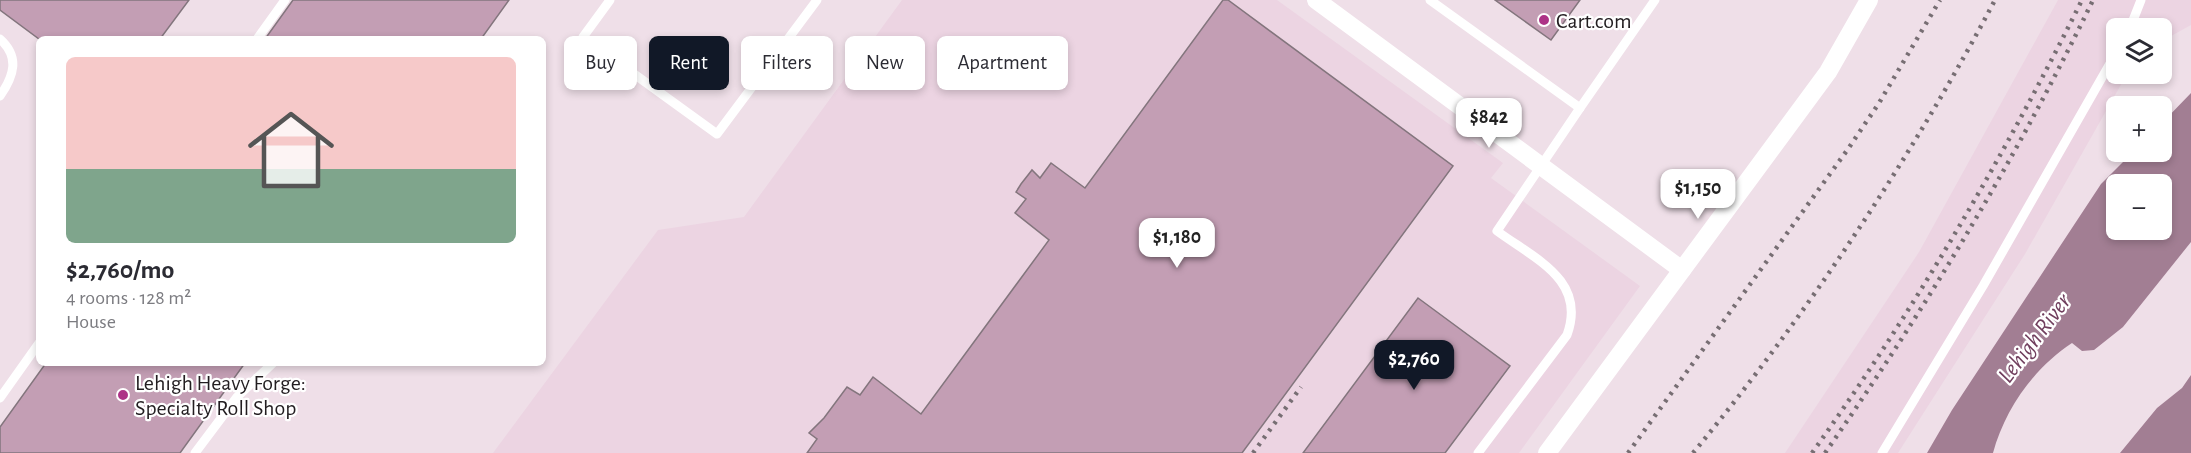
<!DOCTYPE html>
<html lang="en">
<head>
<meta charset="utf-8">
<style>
  :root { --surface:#fff; --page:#f2f2f3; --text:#2b2b33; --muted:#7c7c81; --accent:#111827 }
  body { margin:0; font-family:"Alegreya Sans",sans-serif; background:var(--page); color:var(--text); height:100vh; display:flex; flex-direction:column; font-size:22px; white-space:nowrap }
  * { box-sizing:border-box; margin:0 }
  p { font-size:20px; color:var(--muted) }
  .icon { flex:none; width:33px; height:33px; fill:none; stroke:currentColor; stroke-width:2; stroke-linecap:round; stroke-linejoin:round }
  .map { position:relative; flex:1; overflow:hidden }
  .side { position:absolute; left:36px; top:36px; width:510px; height:330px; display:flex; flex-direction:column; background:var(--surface); border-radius:9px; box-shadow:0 3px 9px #0003 }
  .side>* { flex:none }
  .guide { position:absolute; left:564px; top:36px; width:570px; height:54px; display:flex; gap:12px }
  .controls { position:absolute; left:2106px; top:18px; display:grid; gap:12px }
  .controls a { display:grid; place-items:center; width:66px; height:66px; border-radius:9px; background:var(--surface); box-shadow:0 3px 9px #0003; font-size:30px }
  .price { position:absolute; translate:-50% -51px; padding:0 14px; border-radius:12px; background:#fff; color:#222; font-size:20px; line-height:39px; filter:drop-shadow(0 2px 3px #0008) }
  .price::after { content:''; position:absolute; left:50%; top:36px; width:18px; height:14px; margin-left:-9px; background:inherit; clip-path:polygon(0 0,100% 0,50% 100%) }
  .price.on { background:var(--accent); color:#fff }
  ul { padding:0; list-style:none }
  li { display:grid; align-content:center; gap:12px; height:318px; padding:0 30px }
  li span { display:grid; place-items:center; height:186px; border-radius:9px; color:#555 }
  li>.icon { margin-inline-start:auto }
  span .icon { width:108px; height:108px; fill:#fffc; stroke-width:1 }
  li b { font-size:26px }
  .tag { padding:0 21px; border-radius:9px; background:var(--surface); box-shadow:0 3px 9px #0003; font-size:21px; line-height:54px }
  .tag.on { background:var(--accent); color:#fff }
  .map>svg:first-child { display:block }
  .built { fill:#ecd4e2 }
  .water { fill:#a27e93; fill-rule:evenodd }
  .building { fill:#c39eb4; stroke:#83757d; stroke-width:1.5 }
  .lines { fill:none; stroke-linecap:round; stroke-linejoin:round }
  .service { stroke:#fff; stroke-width:9 }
  .minor { stroke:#fff; stroke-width:18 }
  .rail { stroke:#776e73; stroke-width:4.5; stroke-dasharray:3 6; stroke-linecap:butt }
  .poi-dot { fill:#ad3387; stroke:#fff; stroke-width:2 }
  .labels { text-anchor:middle; stroke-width:4.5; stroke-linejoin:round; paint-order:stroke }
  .poi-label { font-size:22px; fill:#221d20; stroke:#fff; text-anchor:start }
  .water-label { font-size:24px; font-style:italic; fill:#703e5d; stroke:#fff }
</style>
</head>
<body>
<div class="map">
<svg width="2191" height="453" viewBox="0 0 2191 453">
  <rect width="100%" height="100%" fill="#efdfe8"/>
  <!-- built -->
  <g class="built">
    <polygon points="902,0 1277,0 1503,163 1491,178 1640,286 1519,453 493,453 658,230 744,217"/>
    <polygon points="2058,0 2191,0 2191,25 2162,41 2162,28 2116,28 2116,74 2127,74 2025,254 1898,453 1785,453 1919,252"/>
  </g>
  <!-- water -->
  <g class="water">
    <path d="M2191,93V242L2123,327L2094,350L2082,351L2072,343C2034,368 2005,409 1993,453H1927L1952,410L2101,184L2133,152H2162V123ZM2116,184H2162V230H2116Z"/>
    <polygon points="2191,375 2191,453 2120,453 2157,408 2182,388"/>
  </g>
  <!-- building -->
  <g class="building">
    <polygon points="0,0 189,0 160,39 39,39 0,10"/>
    <polygon points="293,0 509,0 481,39 265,39"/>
    <polygon points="1223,0 1228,0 1453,166 1242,453 807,453 817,439 809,433 824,418 847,387 860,395 873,377 921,414 1049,240 1015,213 1026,199 1016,192 1021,184 1032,170 1040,178 1051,163 1085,188"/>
    <polygon points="1495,0 1580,0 1551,40"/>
    <polygon points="1418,298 1510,366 1445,453 1303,453"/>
    <polygon points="46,363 245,363 180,453 0,453 0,427"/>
  </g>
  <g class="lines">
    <!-- service -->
    <g class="service">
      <polyline points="610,0 583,37 717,134 817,0"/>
      <polyline points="1430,0 1580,108 1655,0"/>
      <polyline points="2130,28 2141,0"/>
      <path d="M0,39C20,57 14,76 0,96"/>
      <polyline points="257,39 285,0"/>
      <polyline points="0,398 39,343"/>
      <polyline points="195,453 237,397 273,363"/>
      <path d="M1478,453L1567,335C1587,280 1535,259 1497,231L1580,108"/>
      <polyline points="1882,453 1983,286 2116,53"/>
    </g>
    <!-- minor -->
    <g class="minor">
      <polyline points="1316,0 1682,270"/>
      <polyline points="1547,453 1828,72 1869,0"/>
    </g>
    <!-- rail -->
    <g class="rail">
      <polyline points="1253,453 1301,387"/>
      <polyline points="1628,453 1848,149 1879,103 1940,0"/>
      <path d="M1693,453C1805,318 1913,155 1995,0"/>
      <path d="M1812,453C1915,309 2003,158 2082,0"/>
      <path d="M1825,453C1926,308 2016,159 2093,0"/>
    </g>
  </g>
  <!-- markers -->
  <g class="poi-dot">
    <circle cx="1544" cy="20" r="6"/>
    <circle cx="123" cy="395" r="6"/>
  </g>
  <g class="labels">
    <!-- poi labels -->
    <g class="poi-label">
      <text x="1556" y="28">Cart.com</text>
      <text x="135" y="390">Lehigh Heavy Forge:<tspan x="135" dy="25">Specialty Roll Shop</tspan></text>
    </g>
    <!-- water labels -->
    <g class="water-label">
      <text transform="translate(2034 338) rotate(-53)" y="8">Lehigh River</text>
    </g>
  </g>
</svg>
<div class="controls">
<a><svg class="icon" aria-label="layers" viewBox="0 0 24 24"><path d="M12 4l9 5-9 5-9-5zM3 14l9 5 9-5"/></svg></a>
<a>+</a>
<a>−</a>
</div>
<b class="price" style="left:1489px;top:149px">$842</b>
<b class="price" style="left:1698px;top:220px">$1,150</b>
<b class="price" style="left:1177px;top:269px">$1,180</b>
<b class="price on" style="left:1414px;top:391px">$2,760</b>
<div class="guide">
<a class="tag">Buy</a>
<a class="tag on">Rent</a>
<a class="tag">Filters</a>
<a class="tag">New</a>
<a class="tag">Apartment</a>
</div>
<section class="side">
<ul>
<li><span style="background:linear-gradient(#f6c9c9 60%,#7fa58c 0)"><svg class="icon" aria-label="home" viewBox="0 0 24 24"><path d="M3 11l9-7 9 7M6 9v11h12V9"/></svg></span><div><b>$2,760/mo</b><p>4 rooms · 128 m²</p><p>House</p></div></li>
</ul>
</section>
</div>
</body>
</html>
